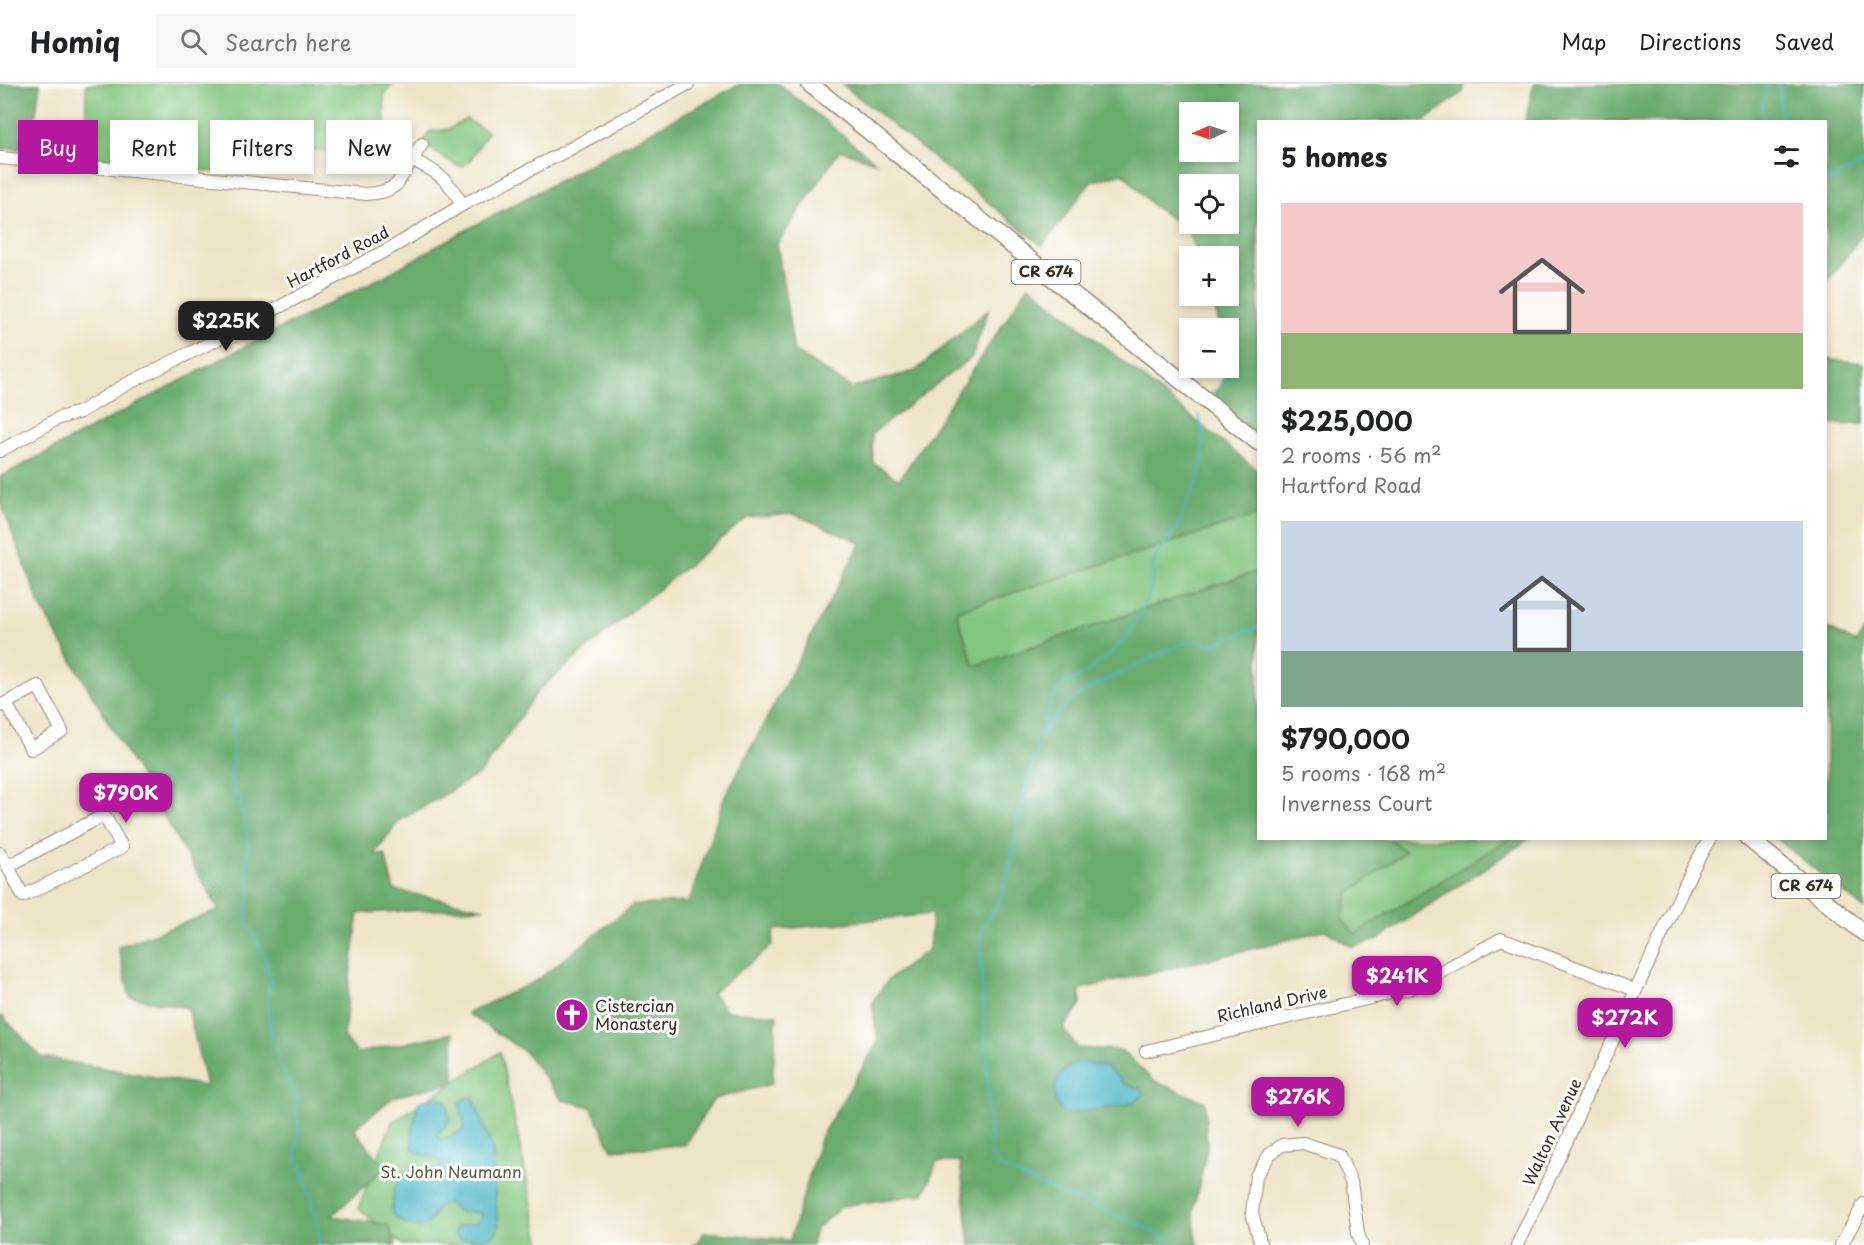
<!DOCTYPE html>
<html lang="en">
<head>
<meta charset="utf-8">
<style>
  :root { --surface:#fff; --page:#f6f6f6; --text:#202124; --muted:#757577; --line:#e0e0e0; --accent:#b5179e }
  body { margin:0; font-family:"Playpen Sans",sans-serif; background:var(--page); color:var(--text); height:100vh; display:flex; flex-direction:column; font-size:22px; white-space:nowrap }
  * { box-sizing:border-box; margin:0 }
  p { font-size:20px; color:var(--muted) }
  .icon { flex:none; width:33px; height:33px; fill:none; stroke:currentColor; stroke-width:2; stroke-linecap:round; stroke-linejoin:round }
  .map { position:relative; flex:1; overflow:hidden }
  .sheet { position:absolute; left:1257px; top:36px; width:570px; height:720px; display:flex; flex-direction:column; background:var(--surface); border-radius:0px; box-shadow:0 3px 9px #0003 }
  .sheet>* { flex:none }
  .banner { position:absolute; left:18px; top:36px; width:570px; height:54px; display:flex; gap:12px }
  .needle { width:39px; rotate:267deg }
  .tools { position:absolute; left:1179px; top:18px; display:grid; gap:12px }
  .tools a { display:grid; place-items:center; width:60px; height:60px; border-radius:0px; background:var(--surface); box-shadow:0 3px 9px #0003; font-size:30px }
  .price { position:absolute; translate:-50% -51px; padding:0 14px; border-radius:12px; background:var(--accent); color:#fff; font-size:20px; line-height:39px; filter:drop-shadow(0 2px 3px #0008) }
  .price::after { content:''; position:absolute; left:50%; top:36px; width:18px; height:14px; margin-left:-9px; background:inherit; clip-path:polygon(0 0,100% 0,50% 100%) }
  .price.on { background:#222; color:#fff }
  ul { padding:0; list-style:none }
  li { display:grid; align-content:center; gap:12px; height:318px; padding:0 24px }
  li span { display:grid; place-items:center; height:186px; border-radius:0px; color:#555 }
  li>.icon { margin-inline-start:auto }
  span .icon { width:108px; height:108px; fill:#fffc; stroke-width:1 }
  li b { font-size:26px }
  h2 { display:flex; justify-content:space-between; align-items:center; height:72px; padding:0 24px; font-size:26px }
  .chip { padding:0 21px; border-radius:0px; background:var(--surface); box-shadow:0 3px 9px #0003; font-size:21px; line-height:54px }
  .chip.on { background:var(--accent); color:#fff }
  header { display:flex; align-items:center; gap:36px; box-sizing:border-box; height:84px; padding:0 30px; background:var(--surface); border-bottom:2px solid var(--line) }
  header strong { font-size:28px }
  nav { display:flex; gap:33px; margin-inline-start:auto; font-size:21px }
  .search { width:420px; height:54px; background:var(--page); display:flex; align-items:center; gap:15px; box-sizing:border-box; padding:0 21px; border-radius:0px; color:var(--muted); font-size:22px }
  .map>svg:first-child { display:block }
  .green { fill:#82c57e; stroke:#5e784e; stroke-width:1.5 }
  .forest { fill:#69aa6d; stroke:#526a46; stroke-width:1.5; fill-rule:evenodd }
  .water { fill:#4ab6c5; stroke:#427072; stroke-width:1.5 }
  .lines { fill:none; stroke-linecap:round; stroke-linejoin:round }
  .stream { stroke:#4ab6c5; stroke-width:2 }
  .minor-casing { stroke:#948773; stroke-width:14 }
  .major-casing { stroke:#948773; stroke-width:19 }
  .minor { stroke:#fff; stroke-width:12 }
  .major { stroke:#fff; stroke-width:16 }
  .labels { text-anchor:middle; stroke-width:6; stroke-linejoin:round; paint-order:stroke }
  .shield { fill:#fff; stroke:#766a62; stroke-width:1.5 }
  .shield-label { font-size:15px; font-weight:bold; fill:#3b2a1e }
  .street-label { font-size:16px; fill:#3b2a1e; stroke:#fff }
  .poi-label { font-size:16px; fill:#3b2a1e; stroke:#fff; text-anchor:start }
  .park-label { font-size:16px; fill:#546040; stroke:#fff }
</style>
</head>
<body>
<header>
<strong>Homiq</strong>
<div class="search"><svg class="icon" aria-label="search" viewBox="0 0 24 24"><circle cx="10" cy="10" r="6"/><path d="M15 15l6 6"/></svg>Search here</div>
<nav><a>Map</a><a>Directions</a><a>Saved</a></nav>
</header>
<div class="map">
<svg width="1864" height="1161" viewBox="0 0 1864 1161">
  <rect width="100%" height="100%" fill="#fff"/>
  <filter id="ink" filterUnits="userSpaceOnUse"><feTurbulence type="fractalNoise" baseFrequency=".0167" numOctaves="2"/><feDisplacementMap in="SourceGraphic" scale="12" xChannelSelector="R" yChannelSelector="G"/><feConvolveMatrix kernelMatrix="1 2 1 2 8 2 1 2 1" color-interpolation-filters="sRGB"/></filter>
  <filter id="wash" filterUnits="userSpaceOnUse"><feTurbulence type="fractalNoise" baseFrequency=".008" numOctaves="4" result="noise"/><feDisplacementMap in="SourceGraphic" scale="24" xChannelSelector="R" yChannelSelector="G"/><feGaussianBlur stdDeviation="1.35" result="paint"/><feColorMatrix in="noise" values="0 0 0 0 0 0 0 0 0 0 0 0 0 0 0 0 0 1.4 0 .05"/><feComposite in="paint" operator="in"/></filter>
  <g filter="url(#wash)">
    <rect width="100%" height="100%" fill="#eee4c8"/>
    <!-- green -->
    <g class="green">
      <polygon points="86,0 393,0 384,11 386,74 226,56 226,89 85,73"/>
      <polygon points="466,35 488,48 469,78 462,82 457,82 422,60 429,48 449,45"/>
      <polygon points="1258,431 1258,487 974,583 956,527"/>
      <polygon points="1391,755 1509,755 1355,851 1342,835 1349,809 1405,768"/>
      <polygon points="500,968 541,1161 403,1161 358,1124 392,1038"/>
    </g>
    <!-- forest -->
    <g class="forest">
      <polygon points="0,0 40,0 31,65 0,65"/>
      <polygon points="740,0 779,0 877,79 840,66 777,160 794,267 851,304 915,287 989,225 972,273 872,350 873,379 899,396 1029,201 1258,387 1258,431 956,527 974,582 1258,487 1258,754 1391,755 1405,768 1349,809 1342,835 1355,850 1509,755 1529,755 1377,856 1352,863 1325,846 1236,869 1080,905 1081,920 1063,945 1078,964 1121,966 1154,997 1205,1018 1207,1065 1193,1128 1198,1161 970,1161 960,1078 937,1078 924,1110 842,1122 816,1145 812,1161 694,1161 705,1148 790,1156 821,1052 878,958 872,918 889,895 929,865 932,830 774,846 772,862 712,909 727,927 777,931 772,1000 714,1015 685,1061 612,1066 591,1023 562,1016 525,968 467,929 536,897 633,821 689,818 724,714 861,459 794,430 747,434 624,533 538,607 481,689 399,737 374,770 385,770 394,806 484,824 359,829 350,892 344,954 358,969 453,949 454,998 394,1013 354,1045 385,1083 332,1132 388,1141 396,1161 0,1161 0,933 2,932 41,973 206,1002 188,924 130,913 118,863 219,826 41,524 0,417 0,393 263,253 386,191 466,146"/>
      <path d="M842,0H1465L1463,8L1424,37L1258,38V353L1211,317L1236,272L1229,260L1228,244H1221L1210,212H1228V172H1197L1187,145L1153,122L1123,89L1091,98L1042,162ZM1190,28H1228V68H1190ZM1190,100H1228V140H1190Z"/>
      <polygon points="1534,0 1864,0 1864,148 1826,199 1826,38 1525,37"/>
      <polygon points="1826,275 1864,279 1864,340 1826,341"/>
      <polygon points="1826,543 1856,559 1864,547 1864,825 1777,755 1826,754"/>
    </g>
    <!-- water -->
    <g class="water">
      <path d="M1076,979H1089L1107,983L1125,1000L1141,1005L1143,1011L1135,1017L1126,1021L1066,1030C1045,1018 1056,986 1076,979Z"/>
      <path d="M473,1013L493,1067L495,1110L499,1143L495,1150L488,1154L459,1155L454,1149L455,1143L476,1139L482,1133V1130L477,1128H459L448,1119L440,1121C435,1126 433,1136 427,1140C418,1146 399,1139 393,1130C390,1125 392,1122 393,1117C394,1112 393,1107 395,1103C397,1098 407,1090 412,1087C420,1082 429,1089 439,1086L441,1079C432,1070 420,1074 412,1064V1047L418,1019C426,1013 439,1013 447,1018L450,1038L438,1049L439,1055L446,1054L464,1045V1038L459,1020L466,1014Z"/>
    </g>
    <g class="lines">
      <!-- stream -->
      <g class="stream">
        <polyline points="1780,0 1780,22 1782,38"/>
        <polyline points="1763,38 1762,23 1767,0"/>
        <polyline points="1826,98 1864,79"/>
        <polyline points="1210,310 1233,294"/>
        <polyline points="228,612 234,633 234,650 231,691 232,701 240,719 249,759 247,780 250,811 247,825 247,837 264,871 271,894 268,910 269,932 272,953 277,966 279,979 298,1016 296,1028 299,1055 295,1069 304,1091 316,1134 319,1147 319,1161"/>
        <path d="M1045,646C1052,636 1059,626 1069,618C1088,603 1113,593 1134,583C1152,574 1170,563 1189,558C1197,555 1203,561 1211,561L1258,543"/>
        <polyline points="1169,1161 1161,1152 1152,1146 1046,1104 999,1082 991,1069 980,853 982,844 997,822 1006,802 1025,707 1052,616 1057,607 1064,601 1089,586 1108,572 1124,556 1139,533 1152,503 1153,481 1158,469 1176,445 1198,395 1203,375 1204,354 1199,331"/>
      </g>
    </g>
  </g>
  <g filter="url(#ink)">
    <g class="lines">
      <defs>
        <g id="minor">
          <path d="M0,74L366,110C378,109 388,108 397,100L422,60"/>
          <path d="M412,76C435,86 451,97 462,121"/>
          <polyline points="0,367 59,334 80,328 125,301 222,253 300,212 398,160 462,121 566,67 688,0"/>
          <polyline points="0,622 38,602 62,647 31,665 6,619"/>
          <polygon points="104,731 122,763 23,812 8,782"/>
          <polyline points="0,769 8,782"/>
          <polyline points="1146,967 1409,905 1501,855 1635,906"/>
          <polyline points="1261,1161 1252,1129 1256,1092 1270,1070 1282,1061 1303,1059 1339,1071 1351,1098 1358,1149 1362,1161"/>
          <polyline points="1517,1161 1567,1057 1587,1009 1600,984 1662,850 1693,784 1710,754"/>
          <polyline points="1841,1161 1864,1120"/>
        </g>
        <g id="major">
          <polyline points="810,0 1258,358"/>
          <polyline points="1748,754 1864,849"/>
        </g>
      </defs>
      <!-- minor casing -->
      <use href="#minor" class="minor-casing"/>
      <!-- major casing -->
      <use href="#major" class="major-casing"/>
      <!-- minor -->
      <use href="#minor" class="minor"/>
      <!-- major -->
      <use href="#major" class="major"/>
    </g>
  </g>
  <!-- icons -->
  <defs>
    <symbol id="church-disc" viewBox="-11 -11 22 22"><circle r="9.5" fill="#b5179e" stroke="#fff"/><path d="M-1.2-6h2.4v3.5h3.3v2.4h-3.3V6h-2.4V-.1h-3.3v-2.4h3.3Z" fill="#fff"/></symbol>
  </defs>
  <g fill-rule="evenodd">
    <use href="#church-disc" x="553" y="912" width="38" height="38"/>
  </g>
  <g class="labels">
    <!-- shield labels -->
    <g class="shield">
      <rect x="1011.5" y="176" width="69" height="24" rx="4.5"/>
      <rect x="1771.5" y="790" width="69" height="24" rx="4.5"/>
    </g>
    <g class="shield-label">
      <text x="1046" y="193">CR 674</text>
      <text x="1806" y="807">CR 674</text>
    </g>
    <!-- street labels -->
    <g class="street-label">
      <text transform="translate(338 173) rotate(-28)" y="6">Hartford Road</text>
      <text transform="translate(1272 920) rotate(-13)" y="6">Richland Drive</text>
      <text transform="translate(1552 1048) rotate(-65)" y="6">Walton Avenue</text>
    </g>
    <!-- poi labels -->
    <g class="poi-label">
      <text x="595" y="928">Cistercian<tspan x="595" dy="18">Monastery</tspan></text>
    </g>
    <!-- park labels -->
    <g class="park-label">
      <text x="451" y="1094">St. John Neumann</text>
    </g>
  </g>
</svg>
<div class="tools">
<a><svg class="needle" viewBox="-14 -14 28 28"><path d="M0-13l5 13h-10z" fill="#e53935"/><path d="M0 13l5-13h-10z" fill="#757577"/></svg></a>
<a><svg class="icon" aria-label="locate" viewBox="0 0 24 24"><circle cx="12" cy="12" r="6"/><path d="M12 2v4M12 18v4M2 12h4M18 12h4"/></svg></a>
<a>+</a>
<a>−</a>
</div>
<b class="price on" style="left:226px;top:268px">$225K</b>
<b class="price" style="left:126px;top:740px">$790K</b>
<b class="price" style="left:1397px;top:923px">$241K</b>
<b class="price" style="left:1625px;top:965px">$272K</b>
<b class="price" style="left:1298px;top:1044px">$276K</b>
<div class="banner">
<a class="chip on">Buy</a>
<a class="chip">Rent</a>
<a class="chip">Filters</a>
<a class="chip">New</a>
</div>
<section class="sheet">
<h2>5 homes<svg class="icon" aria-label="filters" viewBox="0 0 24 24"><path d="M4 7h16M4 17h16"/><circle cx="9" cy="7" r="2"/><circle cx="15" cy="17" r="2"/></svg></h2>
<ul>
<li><span style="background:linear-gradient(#f6c9c9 70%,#8fb573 0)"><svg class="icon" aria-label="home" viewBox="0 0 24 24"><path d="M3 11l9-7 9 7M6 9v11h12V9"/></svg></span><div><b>$225,000</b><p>2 rooms · 56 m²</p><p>Hartford Road</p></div></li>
<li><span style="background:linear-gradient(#c9d6e8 70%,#7fa58c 0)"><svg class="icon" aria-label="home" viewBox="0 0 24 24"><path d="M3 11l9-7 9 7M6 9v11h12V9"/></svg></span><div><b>$790,000</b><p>5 rooms · 168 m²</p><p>Inverness Court</p></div></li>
</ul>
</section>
</div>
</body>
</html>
